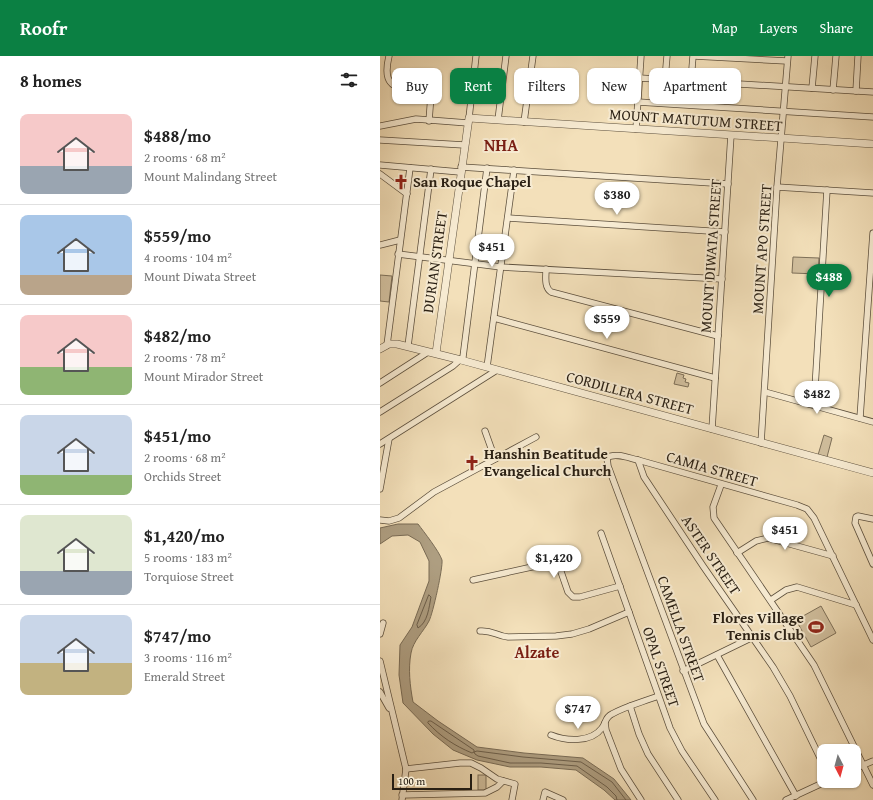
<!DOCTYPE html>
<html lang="en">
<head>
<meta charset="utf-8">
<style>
  :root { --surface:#fff; --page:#f6f6f6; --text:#222; --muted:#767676; --line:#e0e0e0; --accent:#0b8043 }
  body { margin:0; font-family:"Gentium Book Plus",serif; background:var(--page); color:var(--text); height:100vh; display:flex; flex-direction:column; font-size:15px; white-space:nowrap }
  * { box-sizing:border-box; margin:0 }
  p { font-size:13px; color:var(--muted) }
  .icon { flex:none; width:22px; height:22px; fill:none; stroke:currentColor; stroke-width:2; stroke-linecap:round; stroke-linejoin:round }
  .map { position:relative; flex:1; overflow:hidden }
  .details { display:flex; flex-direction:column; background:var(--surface); width:380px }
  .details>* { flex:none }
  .banner { position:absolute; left:12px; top:12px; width:380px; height:36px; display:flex; gap:8px }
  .needle { width:26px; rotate:174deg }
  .buttons { position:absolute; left:437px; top:688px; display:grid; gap:8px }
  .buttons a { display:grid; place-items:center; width:44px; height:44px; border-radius:8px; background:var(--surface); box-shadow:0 1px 3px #0004; font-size:20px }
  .scale { position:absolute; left:12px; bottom:10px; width:80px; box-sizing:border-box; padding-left:4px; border:2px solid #291f13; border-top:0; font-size:11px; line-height:14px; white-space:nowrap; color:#291f13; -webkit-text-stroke:3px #f7ebd2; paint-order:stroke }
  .price { position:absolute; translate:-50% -34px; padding:0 9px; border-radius:14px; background:#fff; color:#222; font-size:13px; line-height:26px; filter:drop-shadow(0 1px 2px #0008) }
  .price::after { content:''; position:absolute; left:50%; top:24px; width:12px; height:9px; margin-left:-6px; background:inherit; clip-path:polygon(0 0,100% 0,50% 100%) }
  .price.active { background:var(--accent); color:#fff }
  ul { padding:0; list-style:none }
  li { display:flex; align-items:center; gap:12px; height:100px; padding:0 20px }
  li+li { border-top:1px solid var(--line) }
  li span { display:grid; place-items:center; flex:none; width:112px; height:80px; border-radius:8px; color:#555 }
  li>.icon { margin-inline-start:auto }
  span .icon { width:48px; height:48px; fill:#fffc; stroke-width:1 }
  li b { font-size:17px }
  h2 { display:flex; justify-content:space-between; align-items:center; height:48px; padding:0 20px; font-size:17px }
  .chip { padding:0 14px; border-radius:8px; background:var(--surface); box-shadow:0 1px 3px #0004; font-size:14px; line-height:36px }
  .chip.active { background:var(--accent); color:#fff }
  header { display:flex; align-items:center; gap:24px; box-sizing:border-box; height:56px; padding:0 20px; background:var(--accent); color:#fff }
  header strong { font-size:19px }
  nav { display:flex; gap:22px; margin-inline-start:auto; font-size:14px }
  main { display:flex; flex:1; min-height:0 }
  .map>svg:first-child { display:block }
  .green { fill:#d1bf9e; stroke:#7d6f58 }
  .water { fill:#ae9e81; stroke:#796b55 }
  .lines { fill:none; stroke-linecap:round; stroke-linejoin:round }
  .shore { stroke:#6c5e4a; stroke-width:1 }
  .minor-casing { stroke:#5c4f3d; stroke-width:7 }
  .tertiary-casing { stroke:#5c4f3d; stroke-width:8 }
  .minor { stroke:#f7ebd2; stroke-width:5.5 }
  .tertiary { stroke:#f7ebd2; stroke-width:7 }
  .labels { text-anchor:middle; stroke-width:4; stroke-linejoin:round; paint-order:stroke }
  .street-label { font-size:15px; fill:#291f13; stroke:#f7ebd2 }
  .poi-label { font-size:15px; font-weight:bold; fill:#291f13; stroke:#f7ebd2; text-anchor:start }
  .neighbourhood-label { font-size:16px; font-weight:bold; fill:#7a1f14; stroke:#f7ebd2 }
  .quarter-label { font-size:17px; font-weight:bold; fill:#7a1f14; stroke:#f7ebd2 }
</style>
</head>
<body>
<header>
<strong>Roofr</strong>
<nav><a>Map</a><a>Layers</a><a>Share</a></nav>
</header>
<main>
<section class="details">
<h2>8 homes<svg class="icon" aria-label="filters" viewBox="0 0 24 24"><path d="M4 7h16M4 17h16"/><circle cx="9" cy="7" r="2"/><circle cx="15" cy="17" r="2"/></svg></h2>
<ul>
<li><span style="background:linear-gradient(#f6c9c9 65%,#9aa5b1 0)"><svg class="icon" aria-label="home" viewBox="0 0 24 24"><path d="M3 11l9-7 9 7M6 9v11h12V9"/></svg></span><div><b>$488/mo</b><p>2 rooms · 68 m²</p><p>Mount Malindang Street</p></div></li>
<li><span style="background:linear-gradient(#a9c7e8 75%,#b9a48a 0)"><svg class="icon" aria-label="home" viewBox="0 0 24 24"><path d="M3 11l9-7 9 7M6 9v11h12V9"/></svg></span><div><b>$559/mo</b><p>4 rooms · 104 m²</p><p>Mount Diwata Street</p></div></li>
<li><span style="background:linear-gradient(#f6c9c9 65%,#8fb573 0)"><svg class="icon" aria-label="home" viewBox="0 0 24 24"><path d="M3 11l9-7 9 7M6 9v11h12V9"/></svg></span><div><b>$482/mo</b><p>2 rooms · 78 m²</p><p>Mount Mirador Street</p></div></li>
<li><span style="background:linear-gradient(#c9d6e8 75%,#8fb573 0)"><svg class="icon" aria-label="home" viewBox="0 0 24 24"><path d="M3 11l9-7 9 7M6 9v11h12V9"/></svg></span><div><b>$451/mo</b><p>2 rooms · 68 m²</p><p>Orchids Street</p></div></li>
<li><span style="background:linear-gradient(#dfe7d0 70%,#9aa5b1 0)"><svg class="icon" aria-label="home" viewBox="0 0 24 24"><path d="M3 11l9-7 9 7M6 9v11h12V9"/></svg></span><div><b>$1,420/mo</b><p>5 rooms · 183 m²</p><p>Torquiose Street</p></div></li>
<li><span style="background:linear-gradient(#c9d6e8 60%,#c2b280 0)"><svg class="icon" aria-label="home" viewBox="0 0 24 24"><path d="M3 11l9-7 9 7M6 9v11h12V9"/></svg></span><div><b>$747/mo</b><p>3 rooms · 116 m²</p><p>Emerald Street</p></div></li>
</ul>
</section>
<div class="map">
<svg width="493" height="744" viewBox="0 0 493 744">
  <rect width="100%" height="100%" fill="#f3e0ba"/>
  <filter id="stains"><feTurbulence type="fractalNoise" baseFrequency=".005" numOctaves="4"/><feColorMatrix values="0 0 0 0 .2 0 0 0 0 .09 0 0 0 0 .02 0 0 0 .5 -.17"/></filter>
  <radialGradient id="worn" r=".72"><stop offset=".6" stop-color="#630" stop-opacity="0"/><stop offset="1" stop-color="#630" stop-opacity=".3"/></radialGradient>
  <!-- green -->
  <g class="green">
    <polygon points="413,201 439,202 438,218 412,217"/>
    <polygon points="0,219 12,220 9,246 0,245"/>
    <polygon points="297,317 304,319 303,322 306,323 305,326 309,327 308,331 294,328"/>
    <polygon points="444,379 452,382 447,401 438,399"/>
    <polygon points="441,550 456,577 431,591 416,564"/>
    <rect x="98" y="719" width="8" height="15"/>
  </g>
  <!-- water -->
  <path class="water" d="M18,468H38C44,476 59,495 62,504C63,512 53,557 49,565C44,575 33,585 31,597C28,613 30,630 33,646L58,665L97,691L144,697L203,702L234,723L251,744H235L224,734L196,714L161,711H130L97,704L73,694L53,678L23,647L19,619L20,589L32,571L49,525V505L40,486L28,479L12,480L0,488V472Z"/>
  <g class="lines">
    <!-- shore -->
    <g class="shore">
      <path d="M49,539L51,541C49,551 48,566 38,572L37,569Z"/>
      <path d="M49,665H51L94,694V696L92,697C75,690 61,681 48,667Z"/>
      <polyline points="237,744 236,740 227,731 197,710 161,707 130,707 98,700 95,698 94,696 97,695 143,701 201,706 232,726 246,744"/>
    </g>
    <defs>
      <g id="minor">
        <path d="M9,0C5,17 5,31 26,33"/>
        <polyline points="314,0 407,5"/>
        <polyline points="259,22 493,36"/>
        <polyline points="285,23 287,0"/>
        <polyline points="311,25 313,0"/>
        <polyline points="432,32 435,0"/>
        <polyline points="453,34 456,0"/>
        <polyline points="44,35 49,36 51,39 49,65"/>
        <polyline points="476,35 478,0"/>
        <polyline points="258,46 493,61"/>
        <polyline points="89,62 96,0"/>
        <polyline points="118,64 126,0"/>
        <polyline points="144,66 153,0"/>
        <polyline points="0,70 36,63 88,67"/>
        <polyline points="256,73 261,0"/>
        <polyline points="0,84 84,89"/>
        <polyline points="0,109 80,116"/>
        <polyline points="81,111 348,128"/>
        <polyline points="0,118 27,138"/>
        <polyline points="397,131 493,137"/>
        <polyline points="128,162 345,176"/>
        <polyline points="0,189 20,184"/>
        <polyline points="18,198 121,211 342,223"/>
        <path d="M166,213C166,221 164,231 171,236L338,280"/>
        <polyline points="114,262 335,322"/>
        <polyline points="7,289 30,112"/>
        <polyline points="28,290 51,113"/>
        <polyline points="107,311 134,114"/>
        <polyline points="0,327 48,296"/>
        <polyline points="385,336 493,366"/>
        <polyline points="434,349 447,134"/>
        <polyline points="0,356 73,310 83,301 107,112"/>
        <polyline points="480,362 493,177"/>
        <polyline points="332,373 351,79"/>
        <polyline points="105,375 115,403"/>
        <polyline points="381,387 397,131 408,0"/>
        <polyline points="0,388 117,314"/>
        <polyline points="258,404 264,421 323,510 393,611 410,640 444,710"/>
        <polyline points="341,429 333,451 334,462 434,609 493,729"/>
        <polyline points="0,433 9,383"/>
        <polyline points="493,463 478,460 476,461 475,467 493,508"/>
        <polyline points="0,464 9,465 19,462 54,436 156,381"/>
        <polyline points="221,477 290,672 302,695 335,744"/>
        <polyline points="357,497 376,485 388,482 453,500"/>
        <polyline points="93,524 170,507 179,510 188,536 193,541 200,541 240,530"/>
        <polyline points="391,544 406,534 417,531 476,549"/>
        <path d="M100,575C113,574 116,580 128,581L176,580L192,578L209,573L249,556"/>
        <polyline points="0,578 3,567"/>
        <polyline points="337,599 416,740"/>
        <polyline points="0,605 26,713 80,707 91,707 101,712 117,723 135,728 132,744"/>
        <polyline points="303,615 373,581"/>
        <polyline points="0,636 9,652"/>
        <polyline points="250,650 259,678 268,698 298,744"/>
        <polyline points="225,667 226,674 241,713 261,744"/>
        <path d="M171,679C186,685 211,687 222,672C226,667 225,661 232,658C246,650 263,646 278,640"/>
        <polyline points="474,713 493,705"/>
        <polyline points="22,739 105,737 117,731 123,725"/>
        <polyline points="22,744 26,713"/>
        <polyline points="163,744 165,736 183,744"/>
        <path d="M373,744L324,668L228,410L227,402C234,396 249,402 258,404L417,449L427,453L434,462L493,584"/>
        <polyline points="406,744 447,725"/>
      </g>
      <g id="tertiary">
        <polyline points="0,293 9,288 17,288 81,304 493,417"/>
        <polyline points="56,297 89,62 493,88"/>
      </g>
    </defs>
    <!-- minor casing -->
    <use href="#minor" class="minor-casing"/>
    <!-- tertiary casing -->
    <use href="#tertiary" class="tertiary-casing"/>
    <!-- minor -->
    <use href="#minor" class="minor"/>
    <!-- tertiary -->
    <use href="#tertiary" class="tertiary"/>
  </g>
  <!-- icons -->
  <defs>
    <symbol id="church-bare" viewBox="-9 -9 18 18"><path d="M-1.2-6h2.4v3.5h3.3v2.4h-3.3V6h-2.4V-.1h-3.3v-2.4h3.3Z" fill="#8f2418" stroke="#f7ebd2" stroke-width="2.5" paint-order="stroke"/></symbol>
    <symbol id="stadium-bare" viewBox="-9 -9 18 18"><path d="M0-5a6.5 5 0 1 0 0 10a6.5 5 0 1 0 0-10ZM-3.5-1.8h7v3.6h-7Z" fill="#8f2418" stroke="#f7ebd2" stroke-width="2.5" paint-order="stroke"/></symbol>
  </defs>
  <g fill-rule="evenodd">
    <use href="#church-bare" x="10" y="115" width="22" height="22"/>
    <use href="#church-bare" x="81" y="396" width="22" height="22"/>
    <use href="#stadium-bare" x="425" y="560" width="22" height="22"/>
  </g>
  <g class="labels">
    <!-- street labels -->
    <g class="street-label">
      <text transform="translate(316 64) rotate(4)" y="5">MOUNT MATUTUM STREET</text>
      <text transform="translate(382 193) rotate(-86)" y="5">MOUNT APO STREET</text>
      <text transform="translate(331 200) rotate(-86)" y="5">MOUNT DIWATA STREET</text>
      <text transform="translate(55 206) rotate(-82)" y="5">DURIAN STREET</text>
      <text transform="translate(250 337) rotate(15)" y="5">CORDILLERA STREET</text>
      <text transform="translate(332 413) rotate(16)" y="5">CAMIA STREET</text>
      <text transform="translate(331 499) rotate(56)" y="5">ASTER STREET</text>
      <text transform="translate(301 573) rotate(70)" y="5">CAMELLA STREET</text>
      <text transform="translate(281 611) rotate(71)" y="5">OPAL STREET</text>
    </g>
    <!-- poi labels -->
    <g class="poi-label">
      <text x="33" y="131">San Roque Chapel</text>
      <text x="104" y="403">Hanshin Beatitude<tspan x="104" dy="17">Evangelical Church</tspan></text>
      <text x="424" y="567" text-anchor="end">Flores Village<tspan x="424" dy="17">Tennis Club</tspan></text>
    </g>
    <!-- neighbourhood labels -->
    <g class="neighbourhood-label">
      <text x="157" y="602">Alzate</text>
    </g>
    <!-- quarter labels -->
    <g class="quarter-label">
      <text x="121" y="95">NHA</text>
    </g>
  </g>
  <rect width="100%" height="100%" filter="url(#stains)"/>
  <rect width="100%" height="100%" fill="url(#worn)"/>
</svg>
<div class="buttons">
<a><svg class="needle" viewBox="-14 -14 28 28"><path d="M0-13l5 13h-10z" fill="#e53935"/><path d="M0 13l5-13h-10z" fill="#767676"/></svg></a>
</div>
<div class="scale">100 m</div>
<b class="price" style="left:237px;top:160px">$380</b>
<b class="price" style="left:112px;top:212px">$451</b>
<b class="price active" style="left:449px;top:242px">$488</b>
<b class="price" style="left:227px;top:284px">$559</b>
<b class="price" style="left:437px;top:359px">$482</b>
<b class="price" style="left:405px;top:495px">$451</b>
<b class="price" style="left:174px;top:523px">$1,420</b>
<b class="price" style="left:198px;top:674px">$747</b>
<div class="banner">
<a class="chip">Buy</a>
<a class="chip active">Rent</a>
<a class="chip">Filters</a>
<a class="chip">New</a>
<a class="chip">Apartment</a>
</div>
</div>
</main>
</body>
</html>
